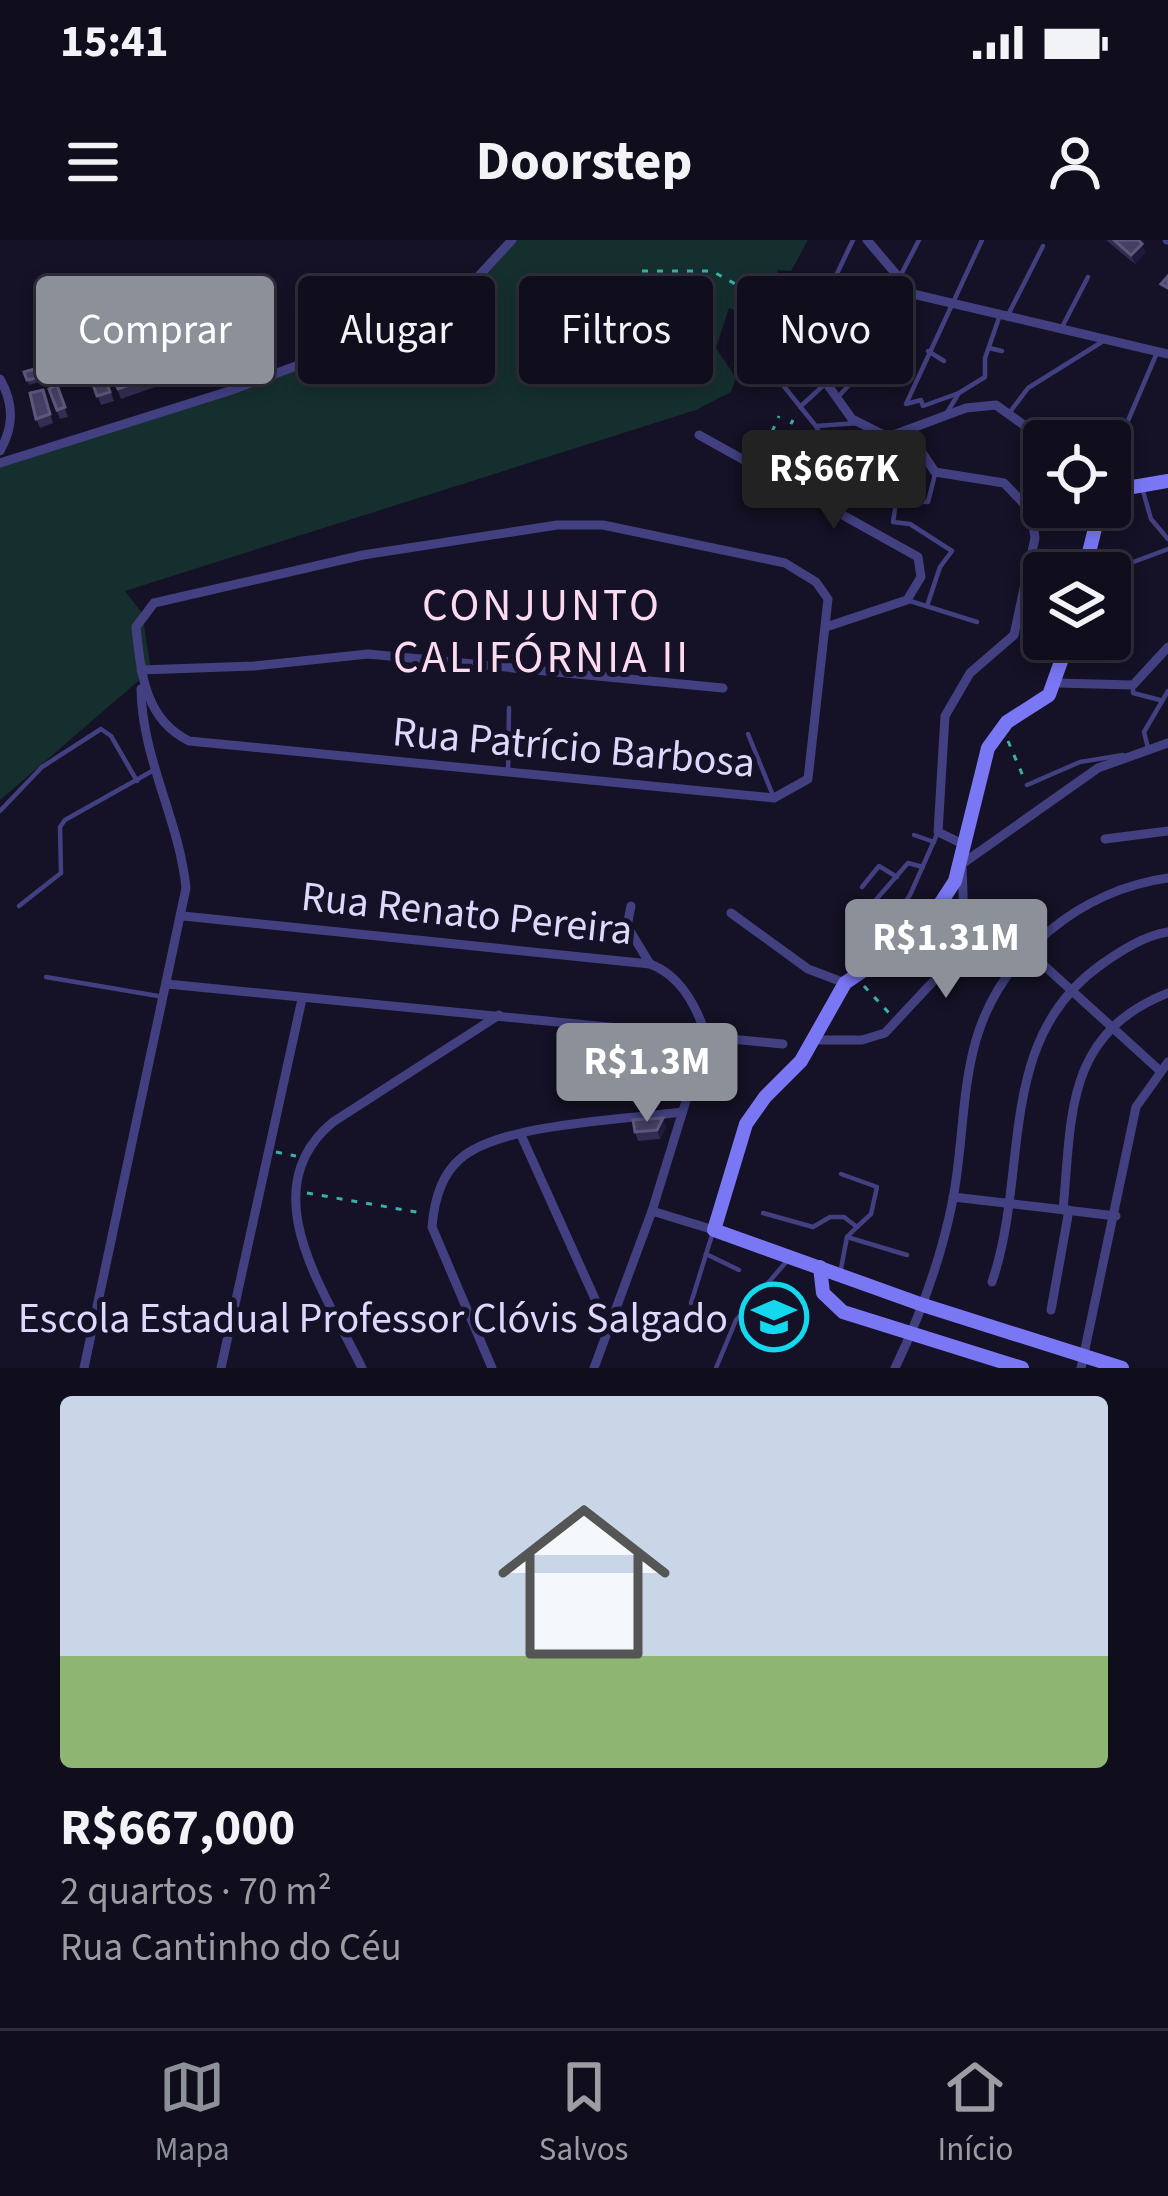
<!DOCTYPE html>
<html lang="pt">
<head>
<meta charset="utf-8">
<style>
  :root { --surface:#100d1c; --page:#1e1b29; --text:#f1f3f6; --muted:#9c9ca3; --line:#302d3b; --accent:#8c9099 }
  body { margin:0; font-family:"Source Sans 3",sans-serif; background:var(--page); color:var(--text); height:100vh; display:flex; flex-direction:column; font-size:45px; white-space:nowrap }
  * { box-sizing:border-box; margin:0 }
  p { font-size:39px; color:var(--muted) }
  .icon { flex:none; width:66px; height:66px; fill:none; stroke:currentColor; stroke-width:2; stroke-linecap:round; stroke-linejoin:round }
  .map { position:relative; height:1128px; overflow:hidden }
  .details { display:flex; flex-direction:column; background:var(--surface); flex:1 }
  .details>* { flex:none }
  .hud { position:absolute; left:36px; top:36px; width:1098px; height:108px; display:flex; gap:24px }
  .buttons { position:absolute; left:1023px; top:180px; display:grid; gap:24px }
  .buttons a { display:grid; place-items:center; width:108px; height:108px; border-radius:12px; background:var(--surface); box-shadow:0 6px 18px #0003,0 0 0 3px var(--line); font-size:60px }
  .price { position:absolute; translate:-50% -102px; padding:0 27px; border-radius:12px; background:var(--accent); color:#fff; font-size:39px; line-height:78px; filter:drop-shadow(0 3px 6px #0008) }
  .price::after { content:''; position:absolute; left:50%; top:72px; width:36px; height:27px; margin-left:-18px; background:inherit; clip-path:polygon(0 0,100% 0,50% 100%) }
  .price.current { background:#222; color:#fff }
  ul { padding:0; list-style:none }
  li { display:grid; align-content:center; gap:24px; height:636px; padding:0 60px }
  li+li { border-top:3px solid var(--line) }
  li span { display:grid; place-items:center; height:372px; border-radius:12px; color:#555 }
  li>.icon { margin-inline-start:auto }
  span .icon { width:216px; height:216px; fill:#fffc; stroke-width:1 }
  li b { font-size:51px }
  .pill { padding:0 42px; border-radius:12px; background:var(--surface); box-shadow:0 6px 18px #0003,0 0 0 3px var(--line); font-size:42px; line-height:108px }
  .pill.current { background:var(--accent); color:#fff }
  .status { display:flex; justify-content:space-between; align-items:center; height:84px; padding:0 60px; background:var(--surface); direction:ltr }
  .status svg { height:33px; fill:currentColor }
  header { display:flex; justify-content:space-between; align-items:center; height:156px; padding:0 60px; background:var(--surface); font-size:54px; font-weight:700 }
  .dock { display:flex; justify-content:space-around; align-items:center; height:168px; border-top:3px solid var(--line); background:var(--surface); font-size:33px; color:var(--muted) }
  .dock a { display:grid; justify-items:center; gap:6px }
  .dock .current { color:var(--accent) }
  .map>svg:first-child { display:block }
  .green { fill:#152f2e }
  .lines { fill:none; stroke-linecap:round; stroke-linejoin:round }
  .path { stroke:#39b0a9; stroke-width:3; stroke-dasharray:6 9; stroke-linecap:butt }
  .lane { stroke:#424081; stroke-width:4.5 }
  .street { stroke:#424081; stroke-width:9 }
  .secondary { stroke:#7a77f5; stroke-width:14 }
  .wall { fill:#342c52 }
  .shaded-wall { fill:#201939 }
  .building { fill:#463f64; stroke:#5e577c; stroke-width:3 }
  .labels { text-anchor:middle; stroke-width:10; stroke-linejoin:round; paint-order:stroke }
  .street-label { font-size:42px; fill:#ddd9fc; stroke:#151126 }
  .poi-label { font-size:42px; fill:#ddd9fc; stroke:#151126; text-anchor:end }
  .neighbourhood-label { font-size:45px; letter-spacing:3px; fill:#fcdbf0; stroke:#151126 }
</style>
</head>
<body>
<div class="status"><b>15:41</b><svg viewBox="0 0 49 12"><path d="M0 12V9h3v3zM5 12V6h3v6zM10 12V3h3v9zM15 12V0h3v12zM26 1h20v11H26zM47 4h2v5h-2z"/></svg></div>
<header><svg class="icon" aria-label="menu" viewBox="0 0 24 24"><path d="M4 6h16M4 12h16M4 18h16"/></svg>Doorstep<svg class="icon" aria-label="person" viewBox="0 0 24 24"><circle cx="12" cy="8" r="4"/><path d="M4 21q1-7 8-7t8 7"/></svg></header>
<div class="map">
<svg width="1168" height="1128" viewBox="0 0 1168 1128">
  <rect width="100%" height="100%" fill="#151126"/>
  <!-- green -->
  <polygon class="green" points="513,0 808,0 791,31 777,30 784,68 768,79 729,68 716,108 736,138 731,152 696,170 125,351 142,373 151,430 0,560 0,224 230,153 419,81 474,42"/>
  <g class="lines">
    <!-- path -->
    <g class="path">
      <polyline points="642,31 712,31 764,60"/>
      <polyline points="797,88 817,68"/>
      <polyline points="760,219 779,176"/>
      <polyline points="770,224 793,180"/>
      <polyline points="1008,501 1023,536"/>
      <polyline points="864,746 890,774"/>
      <polyline points="276,912 296,916"/>
      <polyline points="307,953 422,973"/>
    </g>
    <!-- lane -->
    <g class="lane">
      <polyline points="822,65 853,0"/>
      <polyline points="1007,77 1043,6"/>
      <polyline points="1061,89 1088,37"/>
      <polyline points="989,108 1002,111"/>
      <polyline points="928,111 944,121"/>
      <polyline points="771,121 774,134 815,185"/>
      <polyline points="959,153 923,166 921,160 906,164 982,0"/>
      <polyline points="837,158 863,130 856,121 919,0"/>
      <polyline points="800,167 826,143"/>
      <polyline points="1010,172 1028,148 1105,100"/>
      <polyline points="946,174 959,153 985,137 985,118 1000,75"/>
      <path d="M859,183L816,186C833,223 886,262 928,262L935,234"/>
      <polyline points="1087,201 1124,190 1156,115"/>
      <polyline points="798,207 825,221 843,221"/>
      <polyline points="1122,212 1126,243"/>
      <polyline points="786,241 806,212"/>
      <polyline points="1143,251 1151,279 1168,299"/>
      <polyline points="897,256 893,282 910,284 952,311 940,327 927,366"/>
      <polyline points="907,360 977,382"/>
      <polyline points="1110,363 1128,324 1168,309"/>
      <polyline points="1110,386 1119,392"/>
      <polyline points="1133,445 1133,453 1160,460"/>
      <polyline points="748,494 774,558"/>
      <polyline points="1148,508 1144,492 1168,451"/>
      <polyline points="508,533 509,468"/>
      <polyline points="1027,545 1080,522 1123,515"/>
      <polyline points="0,571 42,527 101,489 111,496 137,541"/>
      <polyline points="914,595 934,602"/>
      <polyline points="862,647 879,626 897,637"/>
      <polyline points="19,666 61,633 60,587 65,580 154,530"/>
      <polyline points="867,670 908,623 923,627"/>
      <polyline points="892,680 910,655 938,592"/>
      <polyline points="46,737 164,757"/>
      <polyline points="841,934 877,947 871,974 857,987"/>
      <polyline points="763,973 813,987 830,977 844,977 857,987 847,997 840,1034"/>
      <polyline points="847,997 907,1015"/>
      <polyline points="706,1014 739,1030"/>
      <polyline points="691,1063 712,995"/>
      <polyline points="716,1128 736,1080 787,1021"/>
    </g>
    <!-- street -->
    <g class="street">
      <polyline points="867,0 913,54 1168,114"/>
      <polyline points="1167,0 1168,0"/>
      <polyline points="770,64 852,179 888,197 966,168 996,165 1046,201"/>
      <path d="M0,139C14,164 14,186 0,211"/>
      <polyline points="907,190 935,232 1004,243 1031,271 1035,298 1014,395 970,433 945,476 938,592 965,605"/>
      <polyline points="699,195 918,317 921,337 907,360 826,387"/>
      <polyline points="0,223 229,151 419,80 474,41 512,0"/>
      <path d="M557,285H603L785,323L816,342L828,359L808,539L774,558L189,501C144,479 141,432 136,387L154,363L363,315Z"/>
      <polyline points="141,430 254,426 368,414 723,448"/>
      <polyline points="1057,443 1133,445 1168,407"/>
      <polyline points="1105,599 1168,591"/>
      <polyline points="631,666 627,686 650,724"/>
      <polyline points="731,673 808,729 845,743"/>
      <path d="M183,676L650,724C680,735 697,767 706,796L652,971L594,1128"/>
      <polyline points="1027,710 1158,829"/>
      <polyline points="167,744 783,804"/>
      <polyline points="816,800 862,800 885,793 939,735 964,682 962,624 1098,528 1168,503"/>
      <polyline points="521,895 609,1090"/>
      <polyline points="953,957 1116,976"/>
      <path d="M1063,970C1072,874 1065,794 1168,753"/>
      <polyline points="652,971 714,990"/>
      <path d="M992,1042C1030,931 994,800 1102,724C1122,710 1144,696 1168,692"/>
      <polyline points="1051,1070 1069,970"/>
      <path d="M84,1128L186,648C179,579 142,519 141,449"/>
      <polyline points="221,1128 302,759"/>
      <path d="M362,1128C326,1053 250,950 333,882L499,775"/>
      <path d="M492,1128L432,987C434,962 440,936 460,919C500,883 625,880 681,872"/>
      <path d="M895,1128C921,1074 940,1022 952,964C963,911 961,852 976,800C1001,714 1081,650 1168,638"/>
      <polyline points="1081,1128 1136,867 1168,822"/>
    </g>
    <!-- secondary -->
    <g class="secondary">
      <polyline points="1112,244 1127,248 1168,241"/>
      <polyline points="1089,267 1105,271 1114,264 1117,253 1110,242"/>
      <polyline points="1084,333 1099,272"/>
      <polyline points="1069,399 1049,455 1007,482 988,508 955,641 923,690 845,743 801,821 765,857 746,884 714,990 923,1065 1122,1128"/>
      <polyline points="820,1027 823,1053 843,1072 1022,1128"/>
    </g>
  </g>
  <!-- wall -->
  <g class="wall">
    <polygon points="1106,0 1143,0 1144,3 1142,5 1145,13 1135,24"/>
    <polygon points="119,98 127,117 97,128 90,108"/>
    <polygon points="61,116 69,136 54,142 47,121"/>
    <polygon points="38,128 42,141 29,145 24,132"/>
    <polygon points="103,131 114,161 101,165 90,136"/>
    <polygon points="150,131 155,147 121,159 114,141"/>
    <polygon points="57,145 68,177 60,179 49,149"/>
    <polygon points="43,150 53,183 40,188 36,179"/>
    <polygon points="666,887 660,899 638,901 635,892"/>
  </g>
  <!-- shaded-wall -->
  <g class="shaded-wall">
    <polygon points="1137,0 1143,0 1144,3 1142,5 1145,13 1135,24 1131,15"/>
    <polygon points="663,878 666,887 660,899 657,890"/>
  </g>
  <!-- building -->
  <g class="building">
    <polygon points="1114,0 1138,0 1142,4 1131,15"/>
    <polygon points="1168,36 1168,48 1161,44"/>
    <polygon points="119,98 123,108 94,119 90,108"/>
    <polygon points="61,116 65,127 51,133 47,121"/>
    <polygon points="121,123 128,123 132,136 150,131 152,137 118,149 114,141 127,138"/>
    <polygon points="38,128 40,137 27,140 24,132"/>
    <polygon points="103,131 110,152 97,156 90,136"/>
    <polygon points="57,145 65,167 57,170 49,149"/>
    <polygon points="43,150 50,174 36,179 30,153"/>
    <polygon points="663,878 657,890 635,892 633,880"/>
  </g>
  <!-- icons -->
  <defs>
    <symbol id="school-ring" viewBox="-11 -11 22 22"><circle r="9.5" fill="#151126" stroke="#14d8ed" stroke-width="1.5"/><path d="M0-5L7-2L0 1L-7-2ZM-4 1L0 2.5L4 1V4Q0 6-4 4Z" fill="#14d8ed"/></symbol>
  </defs>
  <g fill-rule="evenodd">
    <use href="#school-ring" x="736" y="1039" width="76" height="76"/>
  </g>
  <g class="labels">
    <!-- street labels -->
    <g class="street-label">
      <text transform="translate(574 506) rotate(5)" y="15">Rua Patrício Barbosa</text>
      <text transform="translate(467 672) rotate(6)" y="15">Rua Renato Pereira</text>
    </g>
    <!-- poi labels -->
    <g class="poi-label">
      <text x="728" y="1092">Escola Estadual Professor Clóvis Salgado</text>
    </g>
    <!-- neighbourhood labels -->
    <g class="neighbourhood-label">
      <text x="542" y="380">CONJUNTO<tspan x="542" dy="52">CALIFÓRNIA II</tspan></text>
    </g>
  </g>
</svg>
<div class="buttons">
<a><svg class="icon" aria-label="locate" viewBox="0 0 24 24"><circle cx="12" cy="12" r="6"/><path d="M12 2v4M12 18v4M2 12h4M18 12h4"/></svg></a>
<a><svg class="icon" aria-label="layers" viewBox="0 0 24 24"><path d="M12 4l9 5-9 5-9-5zM3 14l9 5 9-5"/></svg></a>
</div>
<b class="price current" style="left:834px;top:292px">R$667K</b>
<b class="price" style="left:946px;top:761px">R$1.31M</b>
<b class="price" style="left:647px;top:885px">R$1.3M</b>
<div class="hud">
<a class="pill current">Comprar</a>
<a class="pill">Alugar</a>
<a class="pill">Filtros</a>
<a class="pill">Novo</a>
</div>
</div>
<section class="details">
<ul>
<li><span style="background:linear-gradient(#c9d6e8 70%,#8fb573 0)"><svg class="icon" aria-label="home" viewBox="0 0 24 24"><path d="M3 11l9-7 9 7M6 9v11h12V9"/></svg></span><div><b>R$667,000</b><p>2 quartos · 70 m²</p><p>Rua Cantinho do Céu</p></div></li>
</ul>
</section>
<nav class="dock">
<a class="current"><svg class="icon" aria-label="map" viewBox="0 0 24 24"><path d="M3 6l6-2 6 2 6-2v14l-6 2-6-2-6 2zM9 4v14M15 6v14"/></svg>Mapa</a>
<a><svg class="icon" aria-label="saved" viewBox="0 0 24 24"><path d="M7 4h10v16l-5-4-5 4z"/></svg>Salvos</a>
<a><svg class="icon" aria-label="home" viewBox="0 0 24 24"><path d="M3 11l9-7 9 7M6 9v11h12V9"/></svg>Início</a>
</nav>
</body>
</html>
